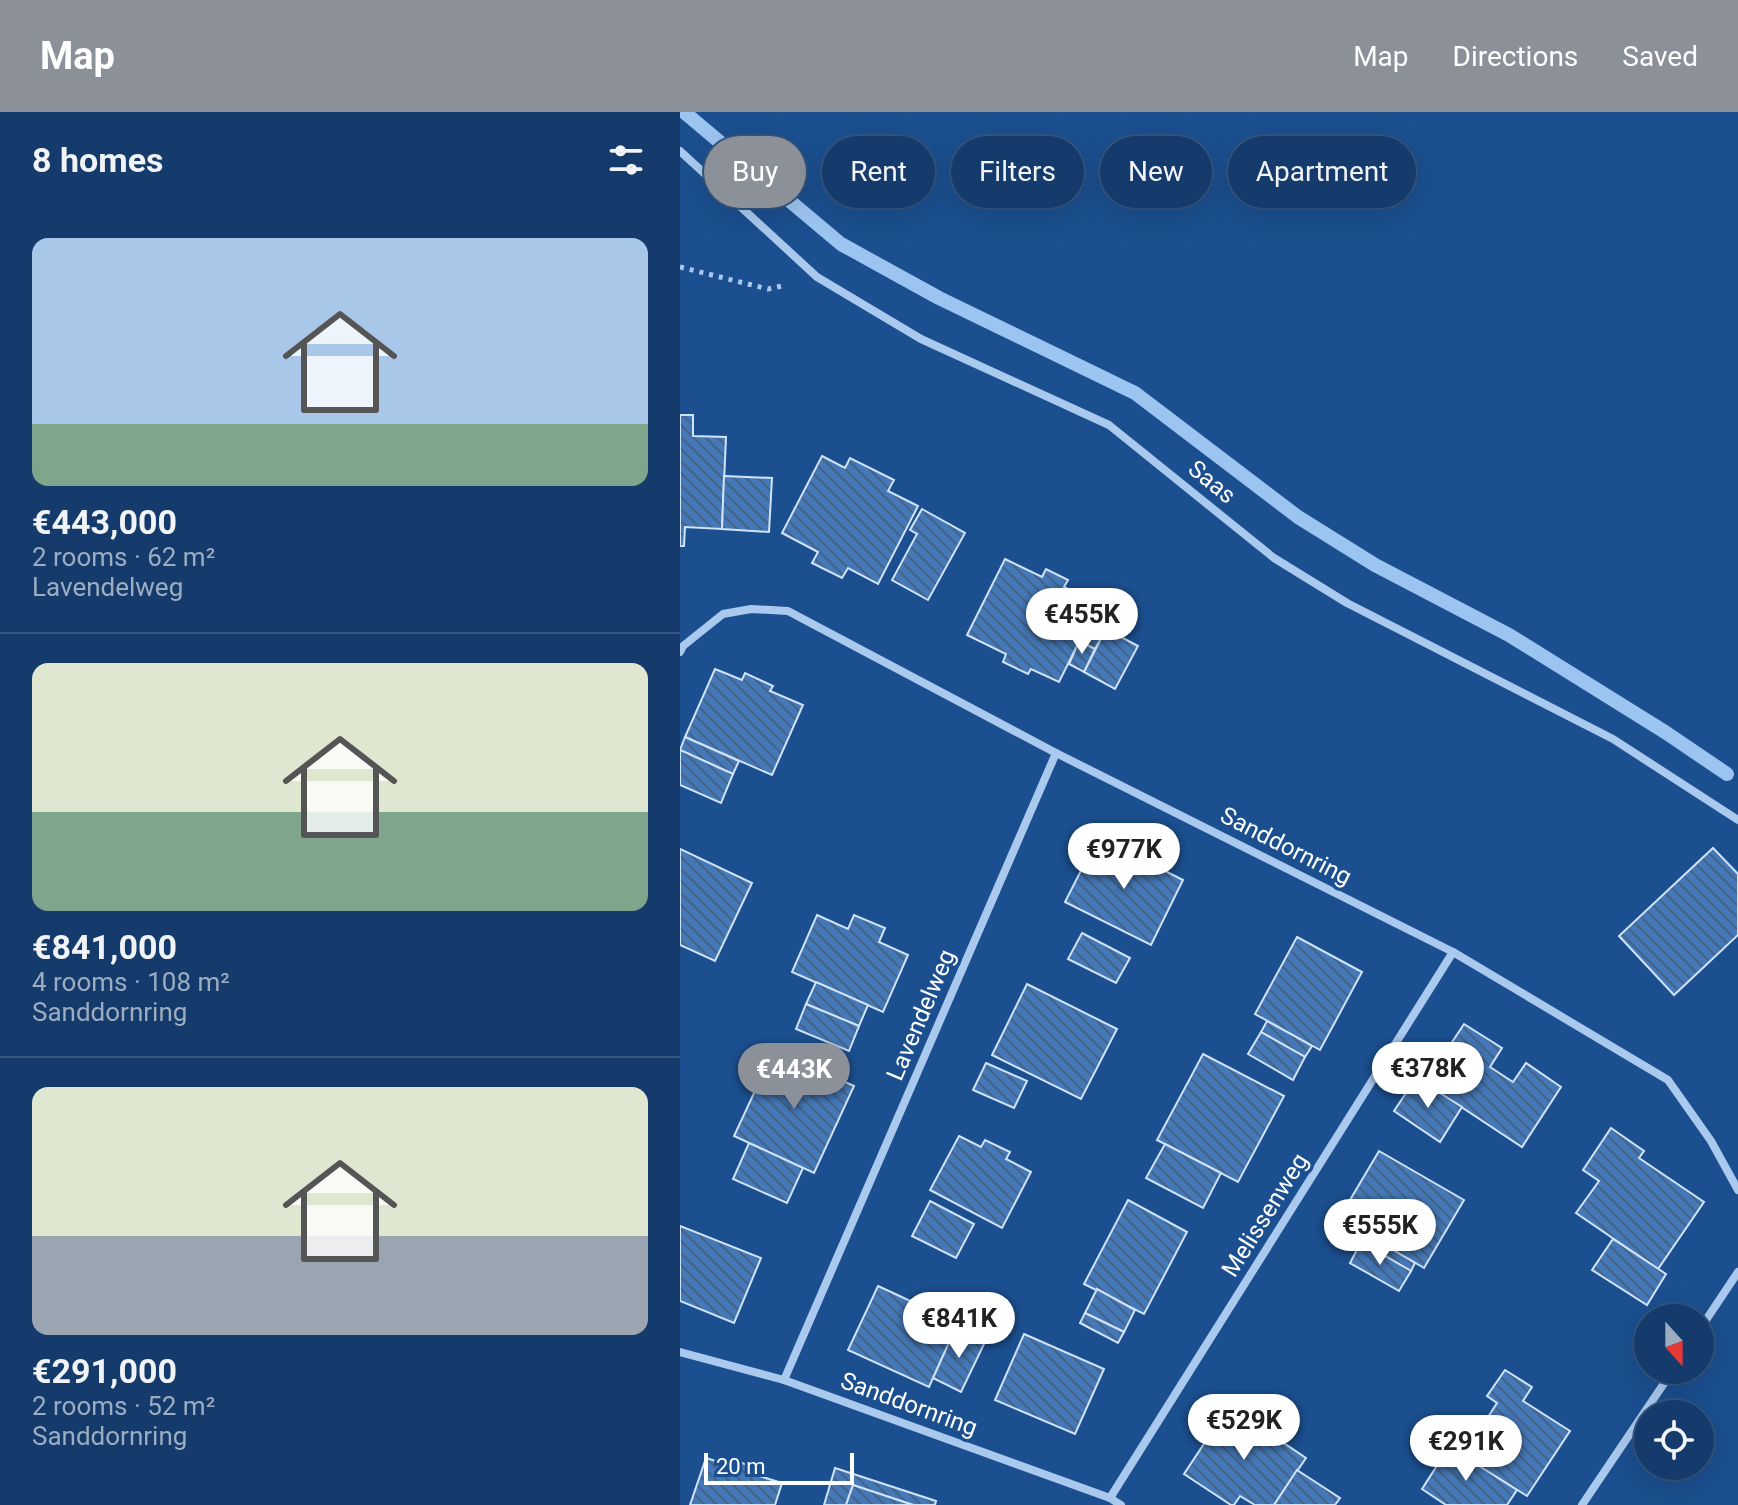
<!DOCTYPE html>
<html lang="en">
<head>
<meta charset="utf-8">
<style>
  :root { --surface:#143b6b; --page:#1d4271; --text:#f1f3f6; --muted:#9dadc1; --line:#33557e; --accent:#8c9099 }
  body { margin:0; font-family:Roboto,sans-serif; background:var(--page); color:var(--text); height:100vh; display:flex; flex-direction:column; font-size:30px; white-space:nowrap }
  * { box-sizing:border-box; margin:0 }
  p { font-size:26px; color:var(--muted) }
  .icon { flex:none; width:44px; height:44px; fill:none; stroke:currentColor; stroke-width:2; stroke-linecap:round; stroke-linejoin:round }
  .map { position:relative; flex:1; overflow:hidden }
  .drawer { display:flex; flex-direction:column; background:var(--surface); width:680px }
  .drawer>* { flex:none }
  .top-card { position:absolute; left:24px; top:24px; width:760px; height:72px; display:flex; gap:16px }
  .needle { width:52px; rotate:159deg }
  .buttons { position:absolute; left:954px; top:1192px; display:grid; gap:16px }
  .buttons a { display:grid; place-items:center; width:80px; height:80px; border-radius:50%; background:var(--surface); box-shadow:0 8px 32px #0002,0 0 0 2px var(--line); font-size:40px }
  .scale { position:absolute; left:24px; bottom:20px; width:150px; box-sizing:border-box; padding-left:8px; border:4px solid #fff; border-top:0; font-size:22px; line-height:28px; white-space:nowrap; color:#fff; -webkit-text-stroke:6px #1b4f8f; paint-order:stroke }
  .price { position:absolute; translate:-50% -68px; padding:0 18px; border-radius:28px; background:#fff; color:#222; font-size:26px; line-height:52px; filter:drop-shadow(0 2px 4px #0008) }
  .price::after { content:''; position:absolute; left:50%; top:48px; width:24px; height:18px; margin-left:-12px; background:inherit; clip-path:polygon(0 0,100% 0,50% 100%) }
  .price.current { background:var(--accent); color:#fff }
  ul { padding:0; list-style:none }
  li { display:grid; align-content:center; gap:16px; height:424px; padding:0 32px }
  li+li { border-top:2px solid var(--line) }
  li span { display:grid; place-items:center; height:248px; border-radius:16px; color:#555 }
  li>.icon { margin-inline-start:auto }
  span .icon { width:144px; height:144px; fill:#fffc; stroke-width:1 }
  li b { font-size:34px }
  h2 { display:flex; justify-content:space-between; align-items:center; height:96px; padding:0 32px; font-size:34px }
  .tag { padding:0 28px; border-radius:36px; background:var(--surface); box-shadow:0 8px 32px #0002,0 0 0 2px var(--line); font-size:28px; line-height:72px }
  .tag.current { background:var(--accent); color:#fff }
  header { display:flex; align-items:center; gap:48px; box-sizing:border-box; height:112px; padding:0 40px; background:var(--accent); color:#fff }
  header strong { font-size:38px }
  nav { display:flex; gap:44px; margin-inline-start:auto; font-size:28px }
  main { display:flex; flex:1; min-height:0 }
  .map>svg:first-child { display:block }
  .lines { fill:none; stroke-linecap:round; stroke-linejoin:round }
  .stream { stroke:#9cc4f0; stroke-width:14 }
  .building { fill:url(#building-back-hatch); stroke:#cfe3fa; stroke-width:2 }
  .path { stroke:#a9c9ee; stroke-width:5; stroke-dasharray:4 6; stroke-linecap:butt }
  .street { stroke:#a9c9ee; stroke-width:8 }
  .labels { text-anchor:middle; stroke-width:7; stroke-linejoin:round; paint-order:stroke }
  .street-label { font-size:24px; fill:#fff; stroke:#1b4f8f }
</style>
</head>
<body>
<header>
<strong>Map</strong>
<nav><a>Map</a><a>Directions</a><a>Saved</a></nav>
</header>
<main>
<section class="drawer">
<h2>8 homes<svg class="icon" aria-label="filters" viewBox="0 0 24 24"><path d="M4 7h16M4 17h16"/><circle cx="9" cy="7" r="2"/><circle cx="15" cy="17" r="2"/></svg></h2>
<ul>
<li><span style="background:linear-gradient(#a9c7e8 75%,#7fa58c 0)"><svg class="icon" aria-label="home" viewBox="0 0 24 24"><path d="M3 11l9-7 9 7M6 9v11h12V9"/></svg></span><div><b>€443,000</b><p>2 rooms · 62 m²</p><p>Lavendelweg</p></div></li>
<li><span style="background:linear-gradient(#dfe7d0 60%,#7fa58c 0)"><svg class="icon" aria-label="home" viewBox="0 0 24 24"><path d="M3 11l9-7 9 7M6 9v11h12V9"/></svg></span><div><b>€841,000</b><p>4 rooms · 108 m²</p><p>Sanddornring</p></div></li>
<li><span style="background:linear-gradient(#dfe7d0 60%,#9aa5b1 0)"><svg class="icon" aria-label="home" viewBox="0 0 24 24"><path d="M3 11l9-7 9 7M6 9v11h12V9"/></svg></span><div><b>€291,000</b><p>2 rooms · 52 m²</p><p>Sanddornring</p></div></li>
</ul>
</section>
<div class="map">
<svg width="1058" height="1393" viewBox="0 0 1058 1393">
  <defs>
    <pattern id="building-back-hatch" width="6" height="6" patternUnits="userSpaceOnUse" patternTransform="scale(2)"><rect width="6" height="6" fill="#4478b7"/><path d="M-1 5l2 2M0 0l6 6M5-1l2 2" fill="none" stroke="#486282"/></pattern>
  </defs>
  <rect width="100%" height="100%" fill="#1b4f8f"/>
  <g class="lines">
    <!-- stream -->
    <polyline class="stream" points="4,0 161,132 259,186 455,281 618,405 695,453 829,523 985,620 1047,662"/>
  </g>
  <!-- building -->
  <g class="building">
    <polygon points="0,303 13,303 13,324 46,325 42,417 5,415 4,434 0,434"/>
    <polygon points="142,344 165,356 170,346 214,368 208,379 238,394 198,472 168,456 162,466 132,451 138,440 102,421"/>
    <polygon points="44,364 92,366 89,420 42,417"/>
    <polygon points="242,397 285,421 248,488 212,468 237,422 230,418"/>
    <polygon points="325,447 362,465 366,457 388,468 384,475 418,492 379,570 351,557 348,562 323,550 326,542 287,523"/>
    <polygon points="410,508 426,517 415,537 399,529"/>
    <polygon points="426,517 458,534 435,577 404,560"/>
    <polygon points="399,529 415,537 404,560 389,552"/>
    <polygon points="35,557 62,568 65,561 93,574 90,579 123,593 92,663 5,625"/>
    <polygon points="5,625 59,649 53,662 0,638"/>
    <polygon points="0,638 53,662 41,691 0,673"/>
    <polygon points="418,725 503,768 471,833 385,790"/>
    <polygon points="1033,736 1058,762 1058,823 994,883 939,824"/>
    <polygon points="0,737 72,771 35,849 0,833"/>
    <polygon points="137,803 168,817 174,803 205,816 199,830 228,843 203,900 112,860"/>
    <polygon points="402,821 450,846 436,871 388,847"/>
    <polygon points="617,825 682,860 640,938 575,902"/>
    <polygon points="136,870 188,893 179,914 126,892"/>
    <polygon points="347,872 437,917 401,987 312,943"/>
    <polygon points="126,892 179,914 169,939 116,917"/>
    <polygon points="587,909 632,934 625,945 581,920"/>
    <polygon points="784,912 822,936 810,955 833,970 846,951 881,975 842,1035 745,971"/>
    <polygon points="581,920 625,945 613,968 568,942"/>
    <polygon points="94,938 174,974 134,1061 54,1024"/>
    <polygon points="523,942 604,984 558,1070 477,1028"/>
    <polygon points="306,951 347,969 334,996 293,978"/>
    <polygon points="736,966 782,995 760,1030 714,999"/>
    <polygon points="931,1016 964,1039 959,1046 1024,1090 978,1157 896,1101 919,1069 903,1058"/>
    <polygon points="279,1024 301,1035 305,1028 330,1040 326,1047 351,1060 322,1116 250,1078"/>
    <polygon points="69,1031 123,1056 107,1091 53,1067"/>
    <polygon points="485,1032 541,1061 523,1096 466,1066"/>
    <polygon points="699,1039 784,1088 744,1156 686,1122 694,1110 667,1093"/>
    <polygon points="448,1088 507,1120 464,1202 404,1172"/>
    <polygon points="250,1089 294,1112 276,1146 232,1124"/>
    <polygon points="0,1114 81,1146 54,1211 0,1189"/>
    <polygon points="686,1122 735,1151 731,1159 681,1130"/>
    <polygon points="933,1127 986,1162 967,1193 912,1158"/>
    <polygon points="681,1130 731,1159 719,1179 670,1151"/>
    <polygon points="198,1174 278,1211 249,1275 168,1238"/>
    <polygon points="417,1177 455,1198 444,1220 405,1201"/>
    <polygon points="405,1201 444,1220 438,1231 400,1211"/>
    <polygon points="276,1215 305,1230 281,1280 253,1266"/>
    <polygon points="344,1222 424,1257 395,1322 315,1288"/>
    <polygon points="825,1258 852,1275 843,1289 890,1319 847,1384 783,1344 817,1291 807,1284"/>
    <polygon points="549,1294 626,1346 594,1393 575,1393 560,1384 554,1393 551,1393 504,1362"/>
    <polygon points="769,1335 837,1378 827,1393 766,1393 742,1377"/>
    <polygon points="26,1346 55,1355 57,1349 78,1357 76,1363 102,1371 95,1393 10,1393"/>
    <polygon points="155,1356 256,1389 255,1393 233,1393 173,1373 166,1393 144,1393"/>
    <polygon points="617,1358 660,1386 655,1393 594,1393"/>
    <polygon points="173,1373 233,1393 166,1393"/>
  </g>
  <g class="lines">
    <!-- path -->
    <polyline class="path" points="0,155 88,177 102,174"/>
    <!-- street -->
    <g class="street">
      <polyline points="0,39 137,165 241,227 429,313 594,446 667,491 933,627 1058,708"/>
      <polyline points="0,540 3,534 43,502 71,497 108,499 376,641 773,840 988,968 1031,1029 1058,1078"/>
      <polyline points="1020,1217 1058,1160"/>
      <polyline points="0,1240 104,1268 430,1386 441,1393"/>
      <polyline points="104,1268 376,641"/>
      <polyline points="430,1386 773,840"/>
      <polyline points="902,1393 993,1258"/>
    </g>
  </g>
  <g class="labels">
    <!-- street labels -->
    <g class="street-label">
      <text transform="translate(532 370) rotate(39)" y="8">Saas</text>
      <text transform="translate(606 734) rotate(27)" y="8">Sanddornring</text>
      <text transform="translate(241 903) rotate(-67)" y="8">Lavendelweg</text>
      <text transform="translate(585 1103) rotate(-58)" y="8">Melissenweg</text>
      <text transform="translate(229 1292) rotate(20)" y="8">Sanddornring</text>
    </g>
  </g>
</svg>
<div class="buttons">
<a><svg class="needle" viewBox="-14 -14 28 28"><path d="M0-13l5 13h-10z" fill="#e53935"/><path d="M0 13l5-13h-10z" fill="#9dadc1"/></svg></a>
<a><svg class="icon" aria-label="locate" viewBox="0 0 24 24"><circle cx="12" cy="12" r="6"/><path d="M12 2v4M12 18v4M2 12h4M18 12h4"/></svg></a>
</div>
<div class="scale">20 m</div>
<b class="price" style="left:402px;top:544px">€455K</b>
<b class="price" style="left:444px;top:779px">€977K</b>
<b class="price" style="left:748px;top:998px">€378K</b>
<b class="price current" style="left:114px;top:999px">€443K</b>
<b class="price" style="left:700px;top:1155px">€555K</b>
<b class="price" style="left:279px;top:1248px">€841K</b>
<b class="price" style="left:564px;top:1350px">€529K</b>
<b class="price" style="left:786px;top:1371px">€291K</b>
<div class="top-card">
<a class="tag current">Buy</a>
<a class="tag">Rent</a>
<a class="tag">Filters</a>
<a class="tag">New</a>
<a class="tag">Apartment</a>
</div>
</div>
</main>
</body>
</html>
